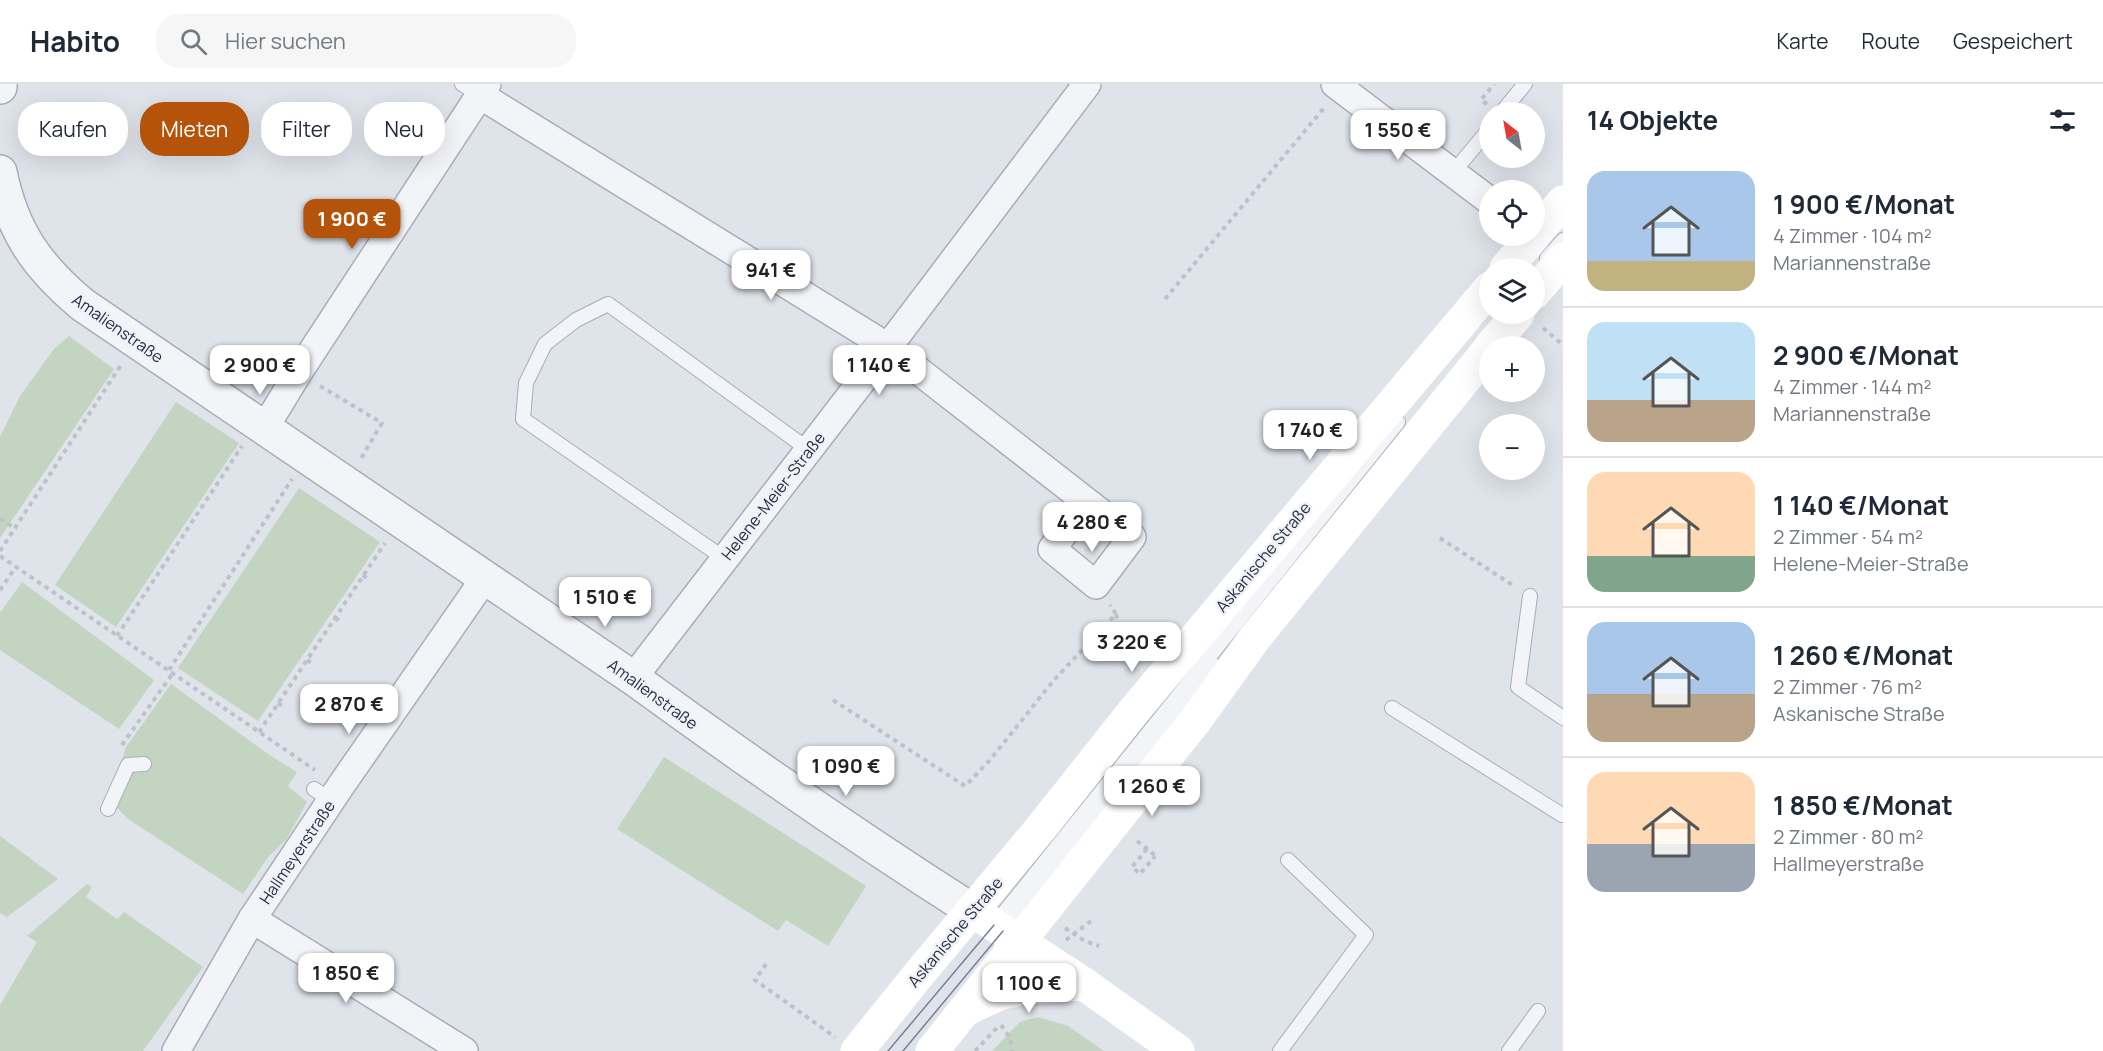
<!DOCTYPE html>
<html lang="de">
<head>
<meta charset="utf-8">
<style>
  :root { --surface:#fff; --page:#f6f6f7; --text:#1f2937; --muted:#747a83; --line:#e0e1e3; --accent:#b45309 }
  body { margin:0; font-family:Manrope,sans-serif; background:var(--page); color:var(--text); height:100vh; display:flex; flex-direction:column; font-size:22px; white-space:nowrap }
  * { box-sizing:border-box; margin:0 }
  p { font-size:20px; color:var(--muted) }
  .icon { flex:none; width:33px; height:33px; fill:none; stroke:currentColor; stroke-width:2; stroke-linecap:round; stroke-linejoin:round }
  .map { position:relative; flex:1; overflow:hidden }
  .drawer { display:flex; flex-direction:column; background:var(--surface); width:540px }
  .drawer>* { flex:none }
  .banner { position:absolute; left:18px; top:18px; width:570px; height:54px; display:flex; gap:12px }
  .needle { width:39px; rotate:329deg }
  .fabs { position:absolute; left:1479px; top:18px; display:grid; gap:12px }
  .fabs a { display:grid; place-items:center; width:66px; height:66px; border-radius:50%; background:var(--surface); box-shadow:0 6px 24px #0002; font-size:30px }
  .price { position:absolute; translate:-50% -51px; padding:0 14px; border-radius:12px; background:#fff; color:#222; font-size:20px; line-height:39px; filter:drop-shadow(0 2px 3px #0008) }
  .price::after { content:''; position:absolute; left:50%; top:36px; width:18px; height:14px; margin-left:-9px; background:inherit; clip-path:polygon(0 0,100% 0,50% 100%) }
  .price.selected { background:var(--accent); color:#fff }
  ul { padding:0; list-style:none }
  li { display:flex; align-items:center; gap:18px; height:150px; padding:0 24px }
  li+li { border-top:2px solid var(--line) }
  li span { display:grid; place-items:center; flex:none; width:168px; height:120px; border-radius:18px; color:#555 }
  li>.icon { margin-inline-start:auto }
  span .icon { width:72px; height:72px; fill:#fffc; stroke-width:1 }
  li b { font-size:26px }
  h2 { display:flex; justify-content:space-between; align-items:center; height:72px; padding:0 24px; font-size:26px }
  .pill { padding:0 21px; border-radius:24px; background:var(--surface); box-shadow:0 6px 24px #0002; font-size:21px; line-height:54px }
  .pill.selected { background:var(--accent); color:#fff }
  header { display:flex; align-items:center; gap:36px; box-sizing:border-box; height:84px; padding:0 30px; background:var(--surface); border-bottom:2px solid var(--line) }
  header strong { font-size:28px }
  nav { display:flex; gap:33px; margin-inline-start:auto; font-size:21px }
  .search { width:420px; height:54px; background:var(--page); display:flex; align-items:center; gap:15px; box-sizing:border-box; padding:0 21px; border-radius:24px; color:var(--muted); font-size:22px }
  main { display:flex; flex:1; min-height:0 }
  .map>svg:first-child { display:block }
  .green { fill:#c3d5c0 }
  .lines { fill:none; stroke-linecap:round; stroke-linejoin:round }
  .service-casing { stroke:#a8adb8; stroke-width:16 }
  .minor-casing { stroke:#a8adb8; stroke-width:30 }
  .tertiary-casing { stroke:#a8adb8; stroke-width:36 }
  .path { stroke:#bdc1c9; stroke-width:4; stroke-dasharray:4.5 4.5; stroke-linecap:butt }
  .service { stroke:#f2f4f8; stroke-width:14 }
  .minor { stroke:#f2f4f8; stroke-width:27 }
  .tertiary { stroke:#f2f4f8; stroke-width:33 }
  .secondary { stroke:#fff; stroke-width:33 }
  .tram { stroke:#778095; stroke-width:1.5 }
  .labels { text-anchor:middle; stroke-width:5; stroke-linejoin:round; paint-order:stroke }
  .street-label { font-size:16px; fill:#262e43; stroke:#eff2f7 }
</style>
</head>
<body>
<header>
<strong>Habito</strong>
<div class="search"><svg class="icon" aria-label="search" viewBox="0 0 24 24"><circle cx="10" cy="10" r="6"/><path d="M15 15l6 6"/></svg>Hier suchen</div>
<nav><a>Karte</a><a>Route</a><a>Gespeichert</a></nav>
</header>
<main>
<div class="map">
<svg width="1563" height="967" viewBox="0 0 1563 967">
  <rect width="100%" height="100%" fill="#dfe3ea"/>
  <!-- green -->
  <g class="green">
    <polygon points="69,252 114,285 0,454 0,353 20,312 54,265"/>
    <polygon points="176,318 239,359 116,543 55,501"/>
    <polygon points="299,404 380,458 258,637 178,584"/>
    <polygon points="22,498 154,596 119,645 0,566 0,529"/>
    <polygon points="171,600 271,672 297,688 288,702 307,718 286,756 268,773 243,810 128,735 109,715 126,663"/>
    <polygon points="664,673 866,802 828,862 786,836 778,847 617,745"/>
    <polygon points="0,752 58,795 7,833 0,829"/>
    <polygon points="87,800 92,803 86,813 117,835 124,828 203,883 143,967 0,967 0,921 37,858 27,852"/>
    <polygon points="1038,933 1068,942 1104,967 992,967 1020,938"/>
  </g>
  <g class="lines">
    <defs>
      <g id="service">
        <polyline points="462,0 480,11"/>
        <polyline points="1502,28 1525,0"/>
        <polyline points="1452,90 1490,44"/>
        <polyline points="1547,174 1563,156"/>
        <polyline points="725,475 523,335 526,299 545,260 576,236 608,220 809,366"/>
        <polyline points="1530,512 1518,603 1563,634"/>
        <polyline points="1392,624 1562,731"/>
        <polyline points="314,705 331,716"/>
        <polyline points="108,725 128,681 144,680"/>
        <polyline points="994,841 1398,338"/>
        <polyline points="1003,847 1216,582"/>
        <polyline points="1280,967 1366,851 1288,776"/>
        <polyline points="1509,967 1538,927"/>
      </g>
      <g id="minor">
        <polyline points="1335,0 1490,117"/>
        <polyline points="480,11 888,263 1132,453 1096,501 1052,465 1087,418"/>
        <polyline points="264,345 298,289 487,0"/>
        <polyline points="633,594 888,263 1087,0"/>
        <polyline points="252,835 464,967"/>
        <polyline points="176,967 252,835 340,703 485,494"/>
      </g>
      <g id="tertiary">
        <polyline points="0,3 0,0"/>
        <path d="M0,88C12,147 37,183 83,221L633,594C744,675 857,753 973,827"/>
      </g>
    </defs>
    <!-- service casing -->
    <use href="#service" class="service-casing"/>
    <!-- minor casing -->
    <use href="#minor" class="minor-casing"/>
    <!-- tertiary casing -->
    <use href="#tertiary" class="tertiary-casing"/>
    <!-- path -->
    <g class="path">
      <polyline points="1487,20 1481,16 1494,0"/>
      <polyline points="1165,215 1324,24"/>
      <polyline points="1543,244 1563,261"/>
      <polyline points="320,302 382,339 360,376"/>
      <polyline points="0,435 15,444"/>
      <polyline points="1440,454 1514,502"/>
      <polyline points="0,467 121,281"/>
      <polyline points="0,472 315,686"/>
      <polyline points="363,491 370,497"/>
      <polyline points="0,506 15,484"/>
      <path d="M1116,530C1120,548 1129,563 1144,573"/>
      <polyline points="335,534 342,539"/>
      <polyline points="117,552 242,362"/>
      <polyline points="307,576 314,581"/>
      <polyline points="169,586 292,395"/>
      <polyline points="833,616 965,702 990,676 1054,596 1116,530 1110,521"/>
      <polyline points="278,619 285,624"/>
      <polyline points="259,648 385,459"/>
      <polyline points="122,661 173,589"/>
      <polyline points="1137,757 1157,773"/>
      <polyline points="1147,765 1132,783 1140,790 1155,772"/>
      <polyline points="1065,844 1085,857 1099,862"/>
      <polyline points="1066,856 1091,837"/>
      <polyline points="766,880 755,896 835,953"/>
      <polyline points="1001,941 1010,954 1012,967"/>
      <polyline points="975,967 997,944"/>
    </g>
    <!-- service -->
    <use href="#service" class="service"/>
    <!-- minor -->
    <use href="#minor" class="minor"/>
    <!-- tertiary -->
    <use href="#tertiary" class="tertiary"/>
    <!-- secondary -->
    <g class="secondary">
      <polyline points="1534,151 1563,118"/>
      <polyline points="1506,184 1534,152"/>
      <polyline points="1534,209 1563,175"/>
      <polyline points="1491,262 1518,230"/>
      <polyline points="973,827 1084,900 1178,967"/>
      <polyline points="967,925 999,910 1025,904 1084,900"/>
      <polyline points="857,967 919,890 1041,744 1133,628 1490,204"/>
      <polyline points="932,967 1195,637 1254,555 1490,264"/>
    </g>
    <!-- tram -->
    <g class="tram">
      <polyline points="888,967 994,841"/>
      <polyline points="903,967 1003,847"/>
    </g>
  </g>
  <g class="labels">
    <!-- street labels -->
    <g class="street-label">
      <text transform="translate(118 244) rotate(35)" y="6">Amalienstraße</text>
      <text transform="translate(773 412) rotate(-52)" y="6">Helene-Meier-Straße</text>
      <text transform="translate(1263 473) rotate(-50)" y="6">Askanische Straße</text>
      <text transform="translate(653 610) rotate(36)" y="6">Amalienstraße</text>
      <text transform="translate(297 768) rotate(-56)" y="6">Hallmeyerstraße</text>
      <text transform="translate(955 848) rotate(-50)" y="6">Askanische Straße</text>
    </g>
  </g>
</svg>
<div class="fabs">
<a><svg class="needle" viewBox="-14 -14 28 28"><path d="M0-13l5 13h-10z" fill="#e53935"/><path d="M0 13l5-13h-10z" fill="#747a83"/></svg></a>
<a><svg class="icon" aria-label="locate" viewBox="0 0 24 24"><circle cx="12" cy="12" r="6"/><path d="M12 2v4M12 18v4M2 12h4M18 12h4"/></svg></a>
<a><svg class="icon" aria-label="layers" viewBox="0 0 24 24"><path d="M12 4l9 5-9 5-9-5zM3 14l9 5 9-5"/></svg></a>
<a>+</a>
<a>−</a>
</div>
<b class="price" style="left:1398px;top:77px">1 550 €</b>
<b class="price selected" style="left:352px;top:166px">1 900 €</b>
<b class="price" style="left:771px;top:217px">941 €</b>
<b class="price" style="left:260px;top:312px">2 900 €</b>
<b class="price" style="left:879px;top:312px">1 140 €</b>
<b class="price" style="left:1310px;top:377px">1 740 €</b>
<b class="price" style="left:1092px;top:469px">4 280 €</b>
<b class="price" style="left:605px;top:544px">1 510 €</b>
<b class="price" style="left:1132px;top:589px">3 220 €</b>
<b class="price" style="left:349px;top:651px">2 870 €</b>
<b class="price" style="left:846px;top:713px">1 090 €</b>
<b class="price" style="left:1152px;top:733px">1 260 €</b>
<b class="price" style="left:346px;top:920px">1 850 €</b>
<b class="price" style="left:1029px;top:930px">1 100 €</b>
<div class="banner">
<a class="pill">Kaufen</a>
<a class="pill selected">Mieten</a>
<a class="pill">Filter</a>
<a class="pill">Neu</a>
</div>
</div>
<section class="drawer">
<h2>14 Objekte<svg class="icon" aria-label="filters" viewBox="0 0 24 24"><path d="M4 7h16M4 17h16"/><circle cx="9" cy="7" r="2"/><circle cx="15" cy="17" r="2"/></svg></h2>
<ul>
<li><span style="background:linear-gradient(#a9c7e8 75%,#c2b280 0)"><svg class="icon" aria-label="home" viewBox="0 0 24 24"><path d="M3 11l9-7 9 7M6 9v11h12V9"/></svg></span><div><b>1 900 €/Monat</b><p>4 Zimmer · 104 m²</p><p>Mariannenstraße</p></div></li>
<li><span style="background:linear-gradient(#bfe0f5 65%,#b9a48a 0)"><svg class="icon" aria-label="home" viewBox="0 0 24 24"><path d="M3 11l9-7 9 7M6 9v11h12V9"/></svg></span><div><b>2 900 €/Monat</b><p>4 Zimmer · 144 m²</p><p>Mariannenstraße</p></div></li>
<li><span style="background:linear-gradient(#ffd9b3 70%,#7fa58c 0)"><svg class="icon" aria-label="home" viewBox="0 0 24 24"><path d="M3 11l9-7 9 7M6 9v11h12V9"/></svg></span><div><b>1 140 €/Monat</b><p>2 Zimmer · 54 m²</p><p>Helene-Meier-Straße</p></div></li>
<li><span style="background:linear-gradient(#a9c7e8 60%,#b9a48a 0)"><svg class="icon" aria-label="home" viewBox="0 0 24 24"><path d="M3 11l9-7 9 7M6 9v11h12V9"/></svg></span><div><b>1 260 €/Monat</b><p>2 Zimmer · 76 m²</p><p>Askanische Straße</p></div></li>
<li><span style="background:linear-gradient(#ffd9b3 60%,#9aa5b1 0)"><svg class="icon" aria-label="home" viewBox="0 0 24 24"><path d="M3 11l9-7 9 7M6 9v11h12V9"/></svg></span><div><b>1 850 €/Monat</b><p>2 Zimmer · 80 m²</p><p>Hallmeyerstraße</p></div></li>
</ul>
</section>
</main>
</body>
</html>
